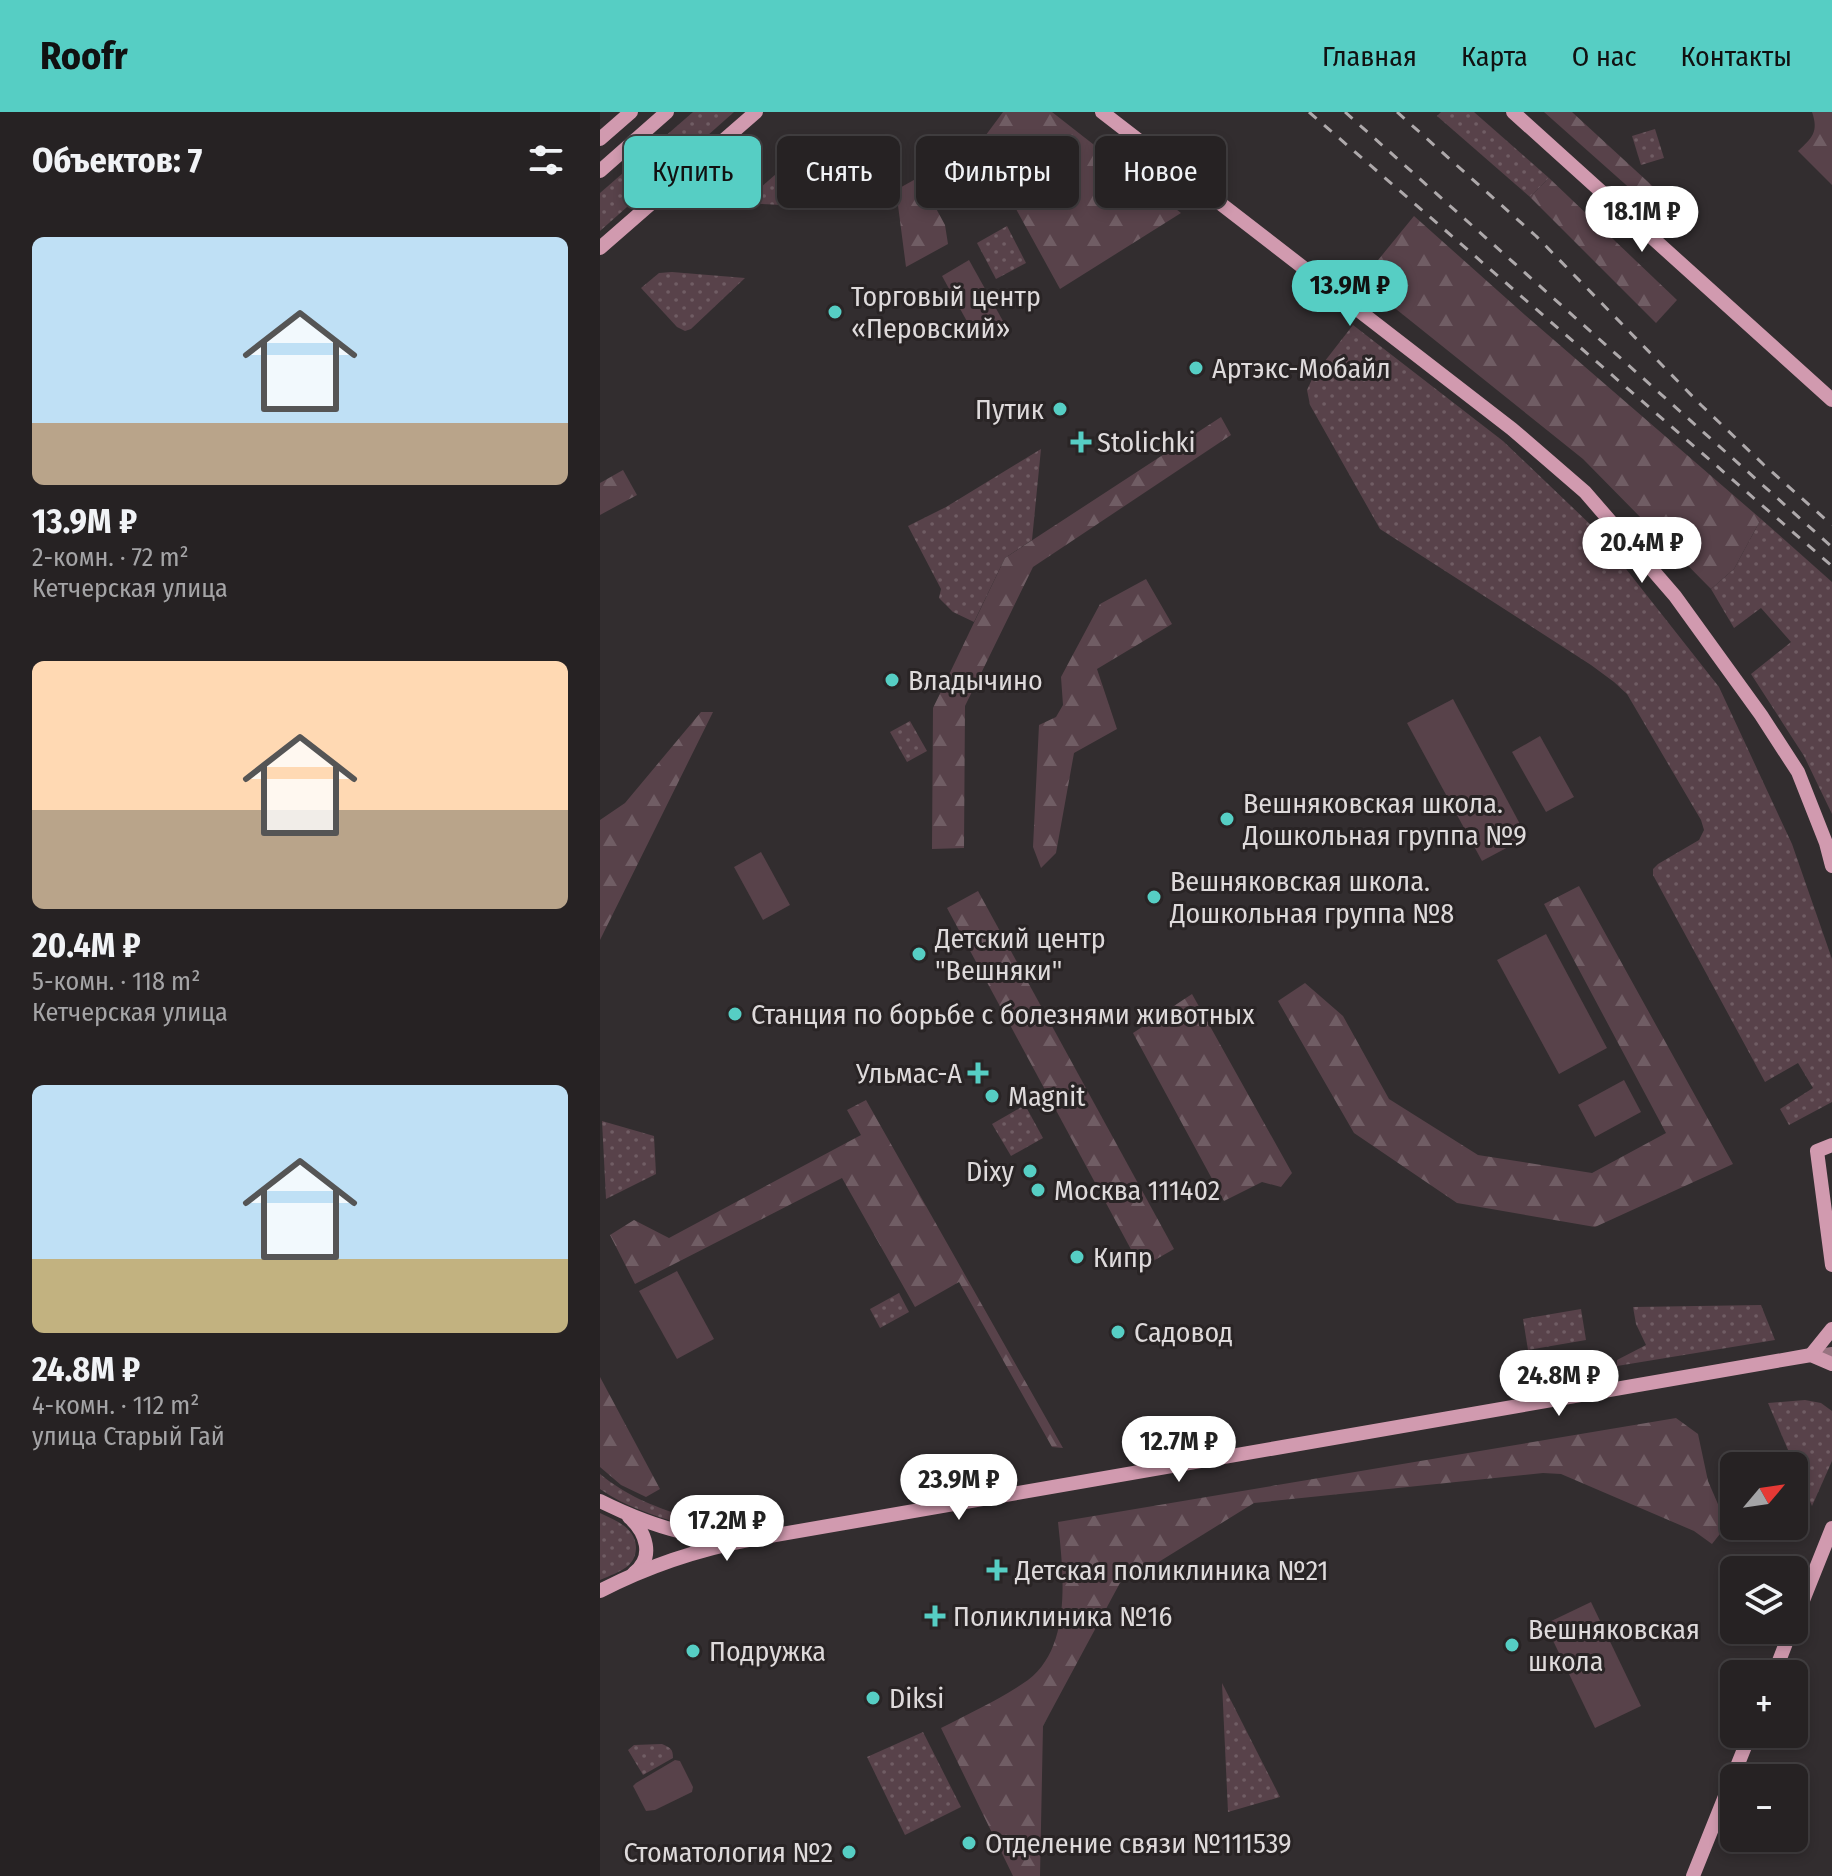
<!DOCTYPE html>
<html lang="ru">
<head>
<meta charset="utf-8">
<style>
  :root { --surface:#262223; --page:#322f30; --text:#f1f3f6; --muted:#a4a4a6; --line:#423f41; --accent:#56cec4 }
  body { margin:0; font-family:"Fira Sans Condensed",sans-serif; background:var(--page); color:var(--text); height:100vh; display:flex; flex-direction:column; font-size:30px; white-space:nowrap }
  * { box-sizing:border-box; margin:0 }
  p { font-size:26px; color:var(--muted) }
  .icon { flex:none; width:44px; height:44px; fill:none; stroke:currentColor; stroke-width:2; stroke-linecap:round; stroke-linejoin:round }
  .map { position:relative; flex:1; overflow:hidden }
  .details { display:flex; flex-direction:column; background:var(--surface); width:600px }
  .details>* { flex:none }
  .top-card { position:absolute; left:24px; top:24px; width:760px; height:72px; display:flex; gap:16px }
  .needle { width:52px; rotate:61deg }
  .buttons { position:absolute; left:1120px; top:1340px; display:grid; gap:16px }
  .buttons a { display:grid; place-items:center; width:88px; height:88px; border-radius:12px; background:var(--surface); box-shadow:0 4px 12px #0003,0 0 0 2px var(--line); font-size:40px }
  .price { position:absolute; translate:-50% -68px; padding:0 18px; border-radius:28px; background:#fff; color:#222; font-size:26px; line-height:52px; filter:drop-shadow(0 2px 4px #0008) }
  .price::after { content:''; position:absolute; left:50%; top:48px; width:24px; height:18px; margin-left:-12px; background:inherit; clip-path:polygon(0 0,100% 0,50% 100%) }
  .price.on { background:var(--accent); color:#111 }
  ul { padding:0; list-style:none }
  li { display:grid; align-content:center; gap:16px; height:424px; padding:0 32px }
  li span { display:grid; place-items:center; height:248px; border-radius:12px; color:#555 }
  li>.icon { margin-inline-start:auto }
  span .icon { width:144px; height:144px; fill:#fffc; stroke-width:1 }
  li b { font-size:34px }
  h2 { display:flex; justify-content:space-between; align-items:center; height:96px; padding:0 32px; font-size:34px }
  .tag { padding:0 28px; border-radius:12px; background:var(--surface); box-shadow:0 4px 12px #0003,0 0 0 2px var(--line); font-size:28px; line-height:72px }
  .tag.on { background:var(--accent); color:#111 }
  header { display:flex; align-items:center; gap:48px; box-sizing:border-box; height:112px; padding:0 40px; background:var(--accent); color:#111 }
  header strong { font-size:38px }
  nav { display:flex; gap:44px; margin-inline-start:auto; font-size:28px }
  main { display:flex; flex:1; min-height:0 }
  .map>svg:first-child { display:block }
  .green { fill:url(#green-dots) }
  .forest { fill:url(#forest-firs) }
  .pitch { fill:#58424a }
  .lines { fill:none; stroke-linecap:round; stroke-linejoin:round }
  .street { stroke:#977380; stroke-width:10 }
  .secondary { stroke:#d19aaf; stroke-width:14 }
  .rail { stroke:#aea9ab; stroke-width:3; stroke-dasharray:10 10; stroke-linecap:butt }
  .poi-dot { fill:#56cec4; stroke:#292425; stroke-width:3 }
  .labels { text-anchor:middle; stroke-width:6; stroke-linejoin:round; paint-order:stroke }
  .poi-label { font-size:28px; fill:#dedadb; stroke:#292425; text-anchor:start }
</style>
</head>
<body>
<header>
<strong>Roofr</strong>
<nav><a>Главная</a><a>Карта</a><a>О нас</a><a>Контакты</a></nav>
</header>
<main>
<section class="details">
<h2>Объектов: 7<svg class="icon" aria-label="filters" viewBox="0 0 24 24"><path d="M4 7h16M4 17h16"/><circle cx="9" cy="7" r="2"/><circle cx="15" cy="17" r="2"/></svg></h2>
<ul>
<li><span style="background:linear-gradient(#bfe0f5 75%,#b9a48a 0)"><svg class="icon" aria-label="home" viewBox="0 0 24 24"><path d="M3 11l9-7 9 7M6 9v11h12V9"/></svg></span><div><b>13.9M ₽</b><p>2-комн. · 72 m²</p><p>Кетчерская улица</p></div></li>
<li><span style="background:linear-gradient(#ffd9b3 60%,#b9a48a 0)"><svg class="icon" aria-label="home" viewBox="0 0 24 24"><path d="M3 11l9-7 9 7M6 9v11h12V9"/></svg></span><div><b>20.4M ₽</b><p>5-комн. · 118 m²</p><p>Кетчерская улица</p></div></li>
<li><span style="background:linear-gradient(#bfe0f5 70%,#c2b280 0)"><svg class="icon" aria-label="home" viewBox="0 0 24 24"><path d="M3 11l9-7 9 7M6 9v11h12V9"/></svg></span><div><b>24.8M ₽</b><p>4-комн. · 112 m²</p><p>улица Старый Гай</p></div></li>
</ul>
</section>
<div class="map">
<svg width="1232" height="1764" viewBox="0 0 1232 1764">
  <defs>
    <pattern id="green-dots" width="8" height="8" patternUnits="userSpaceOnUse" patternTransform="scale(2)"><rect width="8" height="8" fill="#58424a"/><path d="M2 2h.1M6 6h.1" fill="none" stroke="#705d64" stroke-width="1.8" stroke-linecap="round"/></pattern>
    <pattern id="forest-firs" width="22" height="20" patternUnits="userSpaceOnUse" patternTransform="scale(2)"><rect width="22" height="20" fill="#58424a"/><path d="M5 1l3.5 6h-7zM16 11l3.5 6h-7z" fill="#705d64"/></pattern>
  </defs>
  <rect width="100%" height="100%" fill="#322d2f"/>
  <!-- green -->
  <g class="green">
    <polygon points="93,0 134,0 0,119 0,81"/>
    <polygon points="841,0 874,0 949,66 930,85 837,4"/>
    <polygon points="1055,17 1064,46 1041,53 1032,24"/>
    <polygon points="176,62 183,64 182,93 143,91"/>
    <polygon points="407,114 426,151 396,167 377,131"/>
    <polygon points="72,160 145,166 91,217 85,219 77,215 41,176 59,161"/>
    <polygon points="753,213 903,329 993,415 1119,575 1192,732 1232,847 1232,990 1189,1013 1180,997 1213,976 1198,951 1165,970 1053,763 1053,757 1058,752 1099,728 1104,718 1101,708 1027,582 1014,570 991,553 780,417 710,293 707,278 714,263"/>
    <polygon points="441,337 432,428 405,446 374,510 353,500 339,486 341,477 308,414 346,395"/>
    <polygon points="1161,407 1232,470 1232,702 1204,644 1151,562 1191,530 1161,496 1134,516 1111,477 1134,457"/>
    <polygon points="310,609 327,639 307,650 290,620"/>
    <polygon points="425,993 443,1026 411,1044 392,1012"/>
    <polygon points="2,1009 54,1024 56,1062 6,1087"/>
    <polygon points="299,1181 309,1200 280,1216 270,1197"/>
    <polygon points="1161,1193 1175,1228 1017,1254 1017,1248 1046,1233 1036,1212 1033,1195"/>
    <polygon points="981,1197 986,1228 928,1238 923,1207"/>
    <polygon points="1205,1288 1221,1291 1232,1299 1232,1349 1212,1394 1168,1291"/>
    <path d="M0,1362C27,1384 51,1393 83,1404L81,1412C53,1403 24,1394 0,1377Z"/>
    <path d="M0,1401C16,1409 35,1415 36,1435C36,1442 34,1448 29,1453C21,1460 9,1464 0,1468Z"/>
    <polygon points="622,1571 680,1685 628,1700"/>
    <polygon points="323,1620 361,1695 305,1723 267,1645"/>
    <path d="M62,1632C70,1636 73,1636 73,1646L43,1663L28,1638L34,1633Z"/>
  </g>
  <!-- forest -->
  <g class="forest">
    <polygon points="403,0 452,0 581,101 460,177 410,86 386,90 373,66 332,89 345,113 348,132 306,155 296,78 380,31"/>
    <polygon points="944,0 972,0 1072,92 1061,104"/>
    <path d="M1212,0H1232V73L1198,39C1212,26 1219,20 1212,0Z"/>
    <polygon points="949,66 1077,188 1056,211 930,85"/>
    <polygon points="814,104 925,203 1161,407 1134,457 1111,477 983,347 761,169"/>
    <polygon points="621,305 631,323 433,455 365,594 364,736 332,737 333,596 405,446"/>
    <polygon points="23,358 37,383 0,403 0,371"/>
    <polygon points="546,467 572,512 497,557 517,617 474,641 456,741 441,756 433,735 439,613 456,605 463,593 461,565 500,492"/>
    <polygon points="101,600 113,600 0,828 0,708 25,691"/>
    <polygon points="979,774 1133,1052 995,1115 857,1091 754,1021 678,889 705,871 743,904 789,987 878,1043 992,1061 1066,1021 944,792"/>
    <polygon points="378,779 574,1137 541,1156 347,796"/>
    <polygon points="592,882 692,1061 681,1075 662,1070 624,1089 533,921"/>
    <polygon points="266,988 463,1336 452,1335 359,1170 315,1195 242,1066 35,1172 10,1123 34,1108 69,1126 261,1023 247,998"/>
    <polygon points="0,1265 60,1377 46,1385 21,1373 0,1355"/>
    <path d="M1076,1306L1098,1322L1108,1369L1127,1413L1112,1432L1094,1419L961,1362L943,1361L654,1391L536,1464L521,1469L443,1614L440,1764H413L341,1616C370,1601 401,1587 428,1568C473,1534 463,1458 458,1410Z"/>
  </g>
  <!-- pitch -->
  <g class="pitch">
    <polygon points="369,148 403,209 375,224 342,164"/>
    <polygon points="853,587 927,725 882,749 807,611"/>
    <polygon points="940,624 974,685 946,700 912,640"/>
    <polygon points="161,740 190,793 163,808 134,755"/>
    <polygon points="946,822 1007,936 959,962 897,848"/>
    <polygon points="1024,968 1041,1000 995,1025 978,993"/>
    <polygon points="77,1159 114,1227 77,1247 39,1179"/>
    <polygon points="991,1490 1041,1594 995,1616 945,1512"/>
    <polygon points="75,1648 80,1649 93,1675 92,1680 55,1698 46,1699 33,1674 36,1671"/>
  </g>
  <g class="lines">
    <!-- street -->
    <polyline class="street" points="1211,1243 1232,1240"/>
    <!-- secondary -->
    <g class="secondary">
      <polyline points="502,0 912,317 985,380 1075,484 1161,603 1198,660 1226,731 1232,754"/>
      <polyline points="913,0 1232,288"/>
      <polyline points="0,27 31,0"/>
      <polyline points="0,59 67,0"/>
      <polyline points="0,136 156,0"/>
      <polyline points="1232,1033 1217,1039 1232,1153"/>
      <polyline points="1211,1243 1232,1217"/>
      <path d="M0,1389C40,1409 84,1425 129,1427"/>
      <path d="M29,1405C46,1420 55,1445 34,1461"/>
      <path d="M0,1479C48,1454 100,1437 153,1427L1211,1243L1232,1252"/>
      <polyline points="1194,1511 1232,1416"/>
      <polyline points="1174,1562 1191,1518"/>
      <polyline points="1093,1764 1150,1622"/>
    </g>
    <!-- rail -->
    <g class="rail">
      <polyline points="709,0 1232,454"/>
      <polyline points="745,0 1232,435"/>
      <polyline points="797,0 936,124 1101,293 1163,352 1232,413"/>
    </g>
  </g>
  <!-- markers -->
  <g class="poi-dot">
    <circle cx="235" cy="200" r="8"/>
    <circle cx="596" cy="256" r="8"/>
    <circle cx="460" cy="297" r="8"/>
    <path d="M477 318h8v8h8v8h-8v8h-8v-8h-8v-8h8z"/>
    <circle cx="292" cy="568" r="8"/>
    <circle cx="627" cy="707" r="8"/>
    <circle cx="554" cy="785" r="8"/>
    <circle cx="319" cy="842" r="8"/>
    <circle cx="135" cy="902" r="8"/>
    <path d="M374 949h8v8h8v8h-8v8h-8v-8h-8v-8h8z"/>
    <circle cx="392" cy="984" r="8"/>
    <circle cx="430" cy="1059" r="8"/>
    <circle cx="438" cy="1078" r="8"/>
    <circle cx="477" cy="1145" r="8"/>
    <circle cx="518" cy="1220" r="8"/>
    <path d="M393 1446h8v8h8v8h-8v8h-8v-8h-8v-8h8z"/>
    <path d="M331 1492h8v8h8v8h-8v8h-8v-8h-8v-8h8z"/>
    <circle cx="912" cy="1533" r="8"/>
    <circle cx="93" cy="1539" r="8"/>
    <circle cx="273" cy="1586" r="8"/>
    <circle cx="369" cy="1731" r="8"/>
    <circle cx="249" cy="1740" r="8"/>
  </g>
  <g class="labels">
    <!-- poi labels -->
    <g class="poi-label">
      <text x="251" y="194">Торговый центр<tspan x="251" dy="32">«Перовский»</tspan></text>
      <text x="612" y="266">Артэкс-Мобайл</text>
      <text x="444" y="307" text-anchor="end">Путик</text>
      <text x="497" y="340">Stolichki</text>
      <text x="308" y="578">Владычино</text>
      <text x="643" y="701">Вешняковская школа.<tspan x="643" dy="32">Дошкольная группа №9</tspan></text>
      <text x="570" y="779">Вешняковская школа.<tspan x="570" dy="32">Дошкольная группа №8</tspan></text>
      <text x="335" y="836">Детский центр<tspan x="335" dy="32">"Вешняки"</tspan></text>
      <text x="151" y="912">Станция по борьбе с болезнями животных</text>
      <text x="362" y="971" text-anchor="end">Ульмас-А</text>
      <text x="408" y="994">Magnit</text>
      <text x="414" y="1069" text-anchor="end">Dixy</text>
      <text x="454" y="1088">Москва 111402</text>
      <text x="493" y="1155">Кипр</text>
      <text x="534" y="1230">Садовод</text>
      <text x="415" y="1468">Детская поликлиника №21</text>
      <text x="353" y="1514">Поликлиника №16</text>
      <text x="928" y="1527">Вешняковская<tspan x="928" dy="32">школа</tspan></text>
      <text x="109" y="1549">Подружка</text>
      <text x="289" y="1596">Diksi</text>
      <text x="385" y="1741">Отделение связи №111539</text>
      <text x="233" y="1750" text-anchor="end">Стоматология №2</text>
    </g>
  </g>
</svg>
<div class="buttons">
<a><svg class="needle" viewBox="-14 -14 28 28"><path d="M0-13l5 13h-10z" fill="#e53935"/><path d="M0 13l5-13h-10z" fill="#a4a4a6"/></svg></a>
<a><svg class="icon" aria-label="layers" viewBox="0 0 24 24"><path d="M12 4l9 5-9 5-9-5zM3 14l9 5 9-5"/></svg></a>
<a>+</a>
<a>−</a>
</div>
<b class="price" style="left:1042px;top:142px">18.1M ₽</b>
<b class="price on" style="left:750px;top:216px">13.9M ₽</b>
<b class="price" style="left:1042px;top:473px">20.4M ₽</b>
<b class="price" style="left:959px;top:1306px">24.8M ₽</b>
<b class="price" style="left:579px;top:1372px">12.7M ₽</b>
<b class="price" style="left:359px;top:1410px">23.9M ₽</b>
<b class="price" style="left:127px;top:1451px">17.2M ₽</b>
<div class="top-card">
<a class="tag on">Купить</a>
<a class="tag">Снять</a>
<a class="tag">Фильтры</a>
<a class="tag">Новое</a>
</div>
</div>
</main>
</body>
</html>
